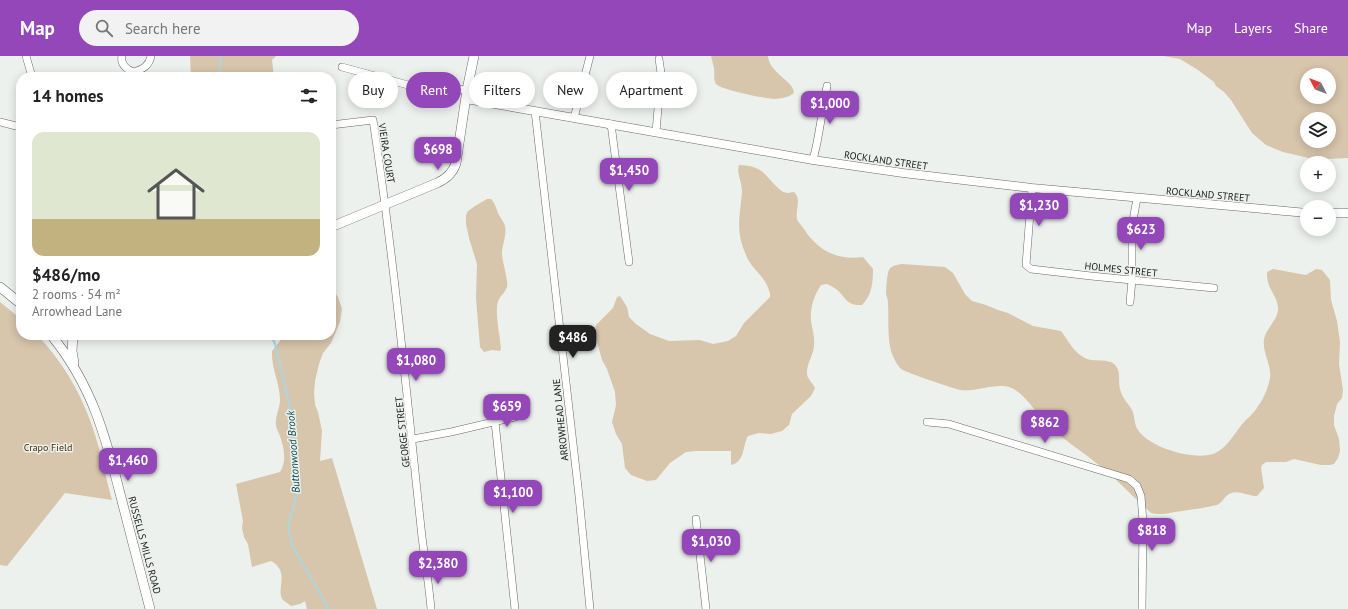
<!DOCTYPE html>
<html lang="en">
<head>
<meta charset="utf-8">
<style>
  :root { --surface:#fff; --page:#f2f2f2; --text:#222; --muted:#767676; --line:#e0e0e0; --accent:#9447b8 }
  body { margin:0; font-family:"PT Sans",sans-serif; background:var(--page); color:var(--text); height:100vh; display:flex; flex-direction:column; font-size:15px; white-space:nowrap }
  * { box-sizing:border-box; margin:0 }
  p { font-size:13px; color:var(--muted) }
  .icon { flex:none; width:22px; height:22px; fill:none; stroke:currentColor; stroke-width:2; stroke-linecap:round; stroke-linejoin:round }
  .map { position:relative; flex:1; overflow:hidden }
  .panel { position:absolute; left:16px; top:16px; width:320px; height:268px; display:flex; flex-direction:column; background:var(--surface); border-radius:16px; box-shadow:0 2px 10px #0003 }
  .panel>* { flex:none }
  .top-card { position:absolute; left:348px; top:16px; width:380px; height:36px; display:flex; gap:8px }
  .needle { width:26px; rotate:312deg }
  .controls { position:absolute; left:1300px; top:12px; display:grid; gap:8px }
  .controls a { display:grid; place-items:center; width:36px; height:36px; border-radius:50%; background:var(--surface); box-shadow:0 2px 10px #0003; font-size:20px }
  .price { position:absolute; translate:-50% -34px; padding:0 9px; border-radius:8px; background:var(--accent); color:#fff; font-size:13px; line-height:26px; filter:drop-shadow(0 1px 2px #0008) }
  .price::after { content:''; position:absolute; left:50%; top:24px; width:12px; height:9px; margin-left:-6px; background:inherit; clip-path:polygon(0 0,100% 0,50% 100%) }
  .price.selected { background:#222; color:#fff }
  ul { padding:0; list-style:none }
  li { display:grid; align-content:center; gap:8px; height:212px; padding:0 16px }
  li+li { border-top:1px solid var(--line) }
  li span { display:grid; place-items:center; height:124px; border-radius:12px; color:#555 }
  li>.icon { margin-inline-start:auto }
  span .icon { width:72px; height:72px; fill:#fffc; stroke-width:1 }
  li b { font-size:17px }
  h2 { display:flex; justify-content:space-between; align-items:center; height:48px; padding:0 16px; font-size:17px }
  .chip { padding:0 14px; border-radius:18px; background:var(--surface); box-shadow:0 2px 10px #0003; font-size:14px; line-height:36px }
  .chip.selected { background:var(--accent); color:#fff }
  header { display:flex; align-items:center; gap:24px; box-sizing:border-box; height:56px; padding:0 20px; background:var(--accent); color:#fff }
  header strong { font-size:19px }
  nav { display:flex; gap:22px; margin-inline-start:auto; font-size:14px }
  .search { width:280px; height:36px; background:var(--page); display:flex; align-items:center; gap:10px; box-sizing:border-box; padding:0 14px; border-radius:22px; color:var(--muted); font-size:15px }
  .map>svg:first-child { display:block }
  .green { fill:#d7c5ac; fill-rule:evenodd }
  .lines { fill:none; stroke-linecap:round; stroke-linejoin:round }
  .stream { stroke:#acd7e0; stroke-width:2 }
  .minor-casing { stroke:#666966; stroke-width:8 }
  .tertiary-casing { stroke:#666966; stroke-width:9 }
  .secondary-casing { stroke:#666966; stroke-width:10 }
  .minor { stroke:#fff; stroke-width:7 }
  .tertiary { stroke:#fff; stroke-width:8 }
  .secondary { stroke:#fff; stroke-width:9 }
  .labels { text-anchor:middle; stroke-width:3; stroke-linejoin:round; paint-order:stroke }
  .street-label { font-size:10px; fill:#171917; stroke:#edf1ed }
  .park-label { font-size:10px; fill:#412b03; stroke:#edf1ed }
  .water-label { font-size:11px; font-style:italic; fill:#064651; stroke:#edf1ed }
</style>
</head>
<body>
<header>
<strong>Map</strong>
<div class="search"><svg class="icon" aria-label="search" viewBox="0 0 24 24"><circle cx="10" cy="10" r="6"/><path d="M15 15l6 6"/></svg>Search here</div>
<nav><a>Map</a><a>Layers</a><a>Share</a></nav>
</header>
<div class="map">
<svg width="1348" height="553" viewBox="0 0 1348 553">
  <rect width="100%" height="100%" fill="#edf1ed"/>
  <!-- green -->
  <g class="green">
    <polygon points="190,0 276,0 272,4 274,21 191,21"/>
    <path d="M711,0H768C769,17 794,25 794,37C789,41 783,42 776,43C767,43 721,34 716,28C713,23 715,17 714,12C713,8 712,4 711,0Z"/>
    <path d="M1163,0H1348V102L1327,103L1309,102L1283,96L1266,89L1252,77L1231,44L1224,36L1216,30L1214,26L1198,14L1180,3ZM1307,19H1329V41H1307ZM1307,63H1329V85H1307Z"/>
    <path d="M739,109C767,110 764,122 783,136L788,137L794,136C802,144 795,154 797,163C798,166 802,170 804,173C817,194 838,205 863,201L873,213C873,226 872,239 862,249C846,250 846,241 836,233C833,231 830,229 827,228L821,229C814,239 810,252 811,265C812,273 815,280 814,289C814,299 807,306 807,316C806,322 813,327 815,332L811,340L792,358L789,369L782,375L771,378L759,377L748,380C742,390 746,404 732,409L731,408V395H696L686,396L670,407L656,424L647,425L631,419L625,412L622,388L616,378L612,366L616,349L615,336L607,313L602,304L595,278L596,269L613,252L617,241L620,240L627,251L629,261L636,268L650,278L669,285L700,284L713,288L728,285L736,280L744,267L770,241V238C766,219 752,215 746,199C735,174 740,161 742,136C742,125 736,117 739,109Z"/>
    <path d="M487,143H491C496,148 496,154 499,159C501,163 504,166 505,170C507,179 502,189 502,198C502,205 509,226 507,231C504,239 498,240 497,250C496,264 500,279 501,293L500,295L492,294L484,296L480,291L476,242L477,208L469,182L466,168V159L468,155L475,150Z"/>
    <path d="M902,208L945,211L953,217L965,238L972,245L986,249L998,254L1008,257L1033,270L1061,275C1068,284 1074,297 1085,302C1094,307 1109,301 1116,310C1121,317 1118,326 1120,333C1122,342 1128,347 1132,354C1135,360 1134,369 1138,374C1147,388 1176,398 1192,399C1198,400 1206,400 1213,398C1227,393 1235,376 1244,366C1249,361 1255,356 1258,350C1264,342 1268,332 1270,322C1272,309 1262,297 1264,283C1266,272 1278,264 1278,253C1278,239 1266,233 1267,216L1273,213L1306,219L1316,213L1322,214L1330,224L1331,244L1337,265L1340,286L1339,308L1343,334L1342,342L1337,348L1334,360V369L1339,383L1340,395L1338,402L1334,408L1330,409H1321L1294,403L1286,406H1266L1262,409L1261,412L1264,432L1257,440C1248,440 1237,433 1229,438C1224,441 1222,447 1217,449C1205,452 1194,453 1182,455C1171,456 1163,460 1151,457C1132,440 1115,421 1095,406C1080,394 1064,384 1050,371C1036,359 1026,337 1009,331C996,327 974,336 961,334C954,333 905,316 901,313C897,309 893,301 891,295C887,279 889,263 888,247C888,244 887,241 886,238C886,234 887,217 889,214C892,209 897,209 902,208Z"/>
    <path d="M331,231L338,241L342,253L340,266L331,287L323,297L319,308L315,325L314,337L315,349L318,356L322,375L320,405L332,402L377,553H307L305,545L300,548L291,550C289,548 285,546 283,544C275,534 291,516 271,505L252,511L248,488L244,481L242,472L243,465L236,428L280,416C287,405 284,392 280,380C278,375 275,371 276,365C276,358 280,351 280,344C280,327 271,312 272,295L280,285L282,279H331Z"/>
    <path d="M0,246L21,263V279H37C64,307 84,342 95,379C102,400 106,423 112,444L65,437L7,510L0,509Z"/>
  </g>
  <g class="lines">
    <!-- stream -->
    <g class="stream">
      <polyline points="219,21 221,0"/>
      <polyline points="271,279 275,288 292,359 297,438 288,470 293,491 329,553"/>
    </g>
    <defs>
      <g id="minor">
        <polyline points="26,0 32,21"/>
        <path d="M122,0C120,8 127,14 134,16C143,13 149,10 151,0"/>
        <polyline points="342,11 408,29 467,34"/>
        <polyline points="535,55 579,440 590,553"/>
        <polyline points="574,62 590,0"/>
        <polyline points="0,66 16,70 21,70"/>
        <polyline points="611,68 629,206"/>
        <path d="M331,69L373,64C394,202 407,342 422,481C425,505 429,529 431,553"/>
        <polyline points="656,76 661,17 659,3"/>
        <polyline points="813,104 817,87 827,30"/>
        <polyline points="1032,132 1026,209 1031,213 1091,220 1214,232"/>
        <polyline points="1130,246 1132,224 1132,170 1137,142"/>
        <polyline points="495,366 515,553"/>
        <polyline points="927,366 949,368 1129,423 1137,430 1141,440 1143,466 1142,553"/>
        <polyline points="413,383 451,376 515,361"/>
        <polyline points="696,463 706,553"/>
      </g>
      <g id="tertiary">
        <polyline points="466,43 813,104 903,117 1032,132 1307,157"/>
        <polyline points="1329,157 1348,157"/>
      </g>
      <g id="secondary">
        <path d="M331,171L437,127C446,123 453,117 456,107L467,34L474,0"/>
        <polyline points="0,231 21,248"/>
        <path d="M51,279C94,331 107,386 123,449C132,484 141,518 150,553"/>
        <polyline points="73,279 72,295 74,307"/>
      </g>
    </defs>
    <!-- minor casing -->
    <use href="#minor" class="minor-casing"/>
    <!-- tertiary casing -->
    <use href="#tertiary" class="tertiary-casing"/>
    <!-- secondary casing -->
    <use href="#secondary" class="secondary-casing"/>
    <!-- minor -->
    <use href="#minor" class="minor"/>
    <!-- tertiary -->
    <use href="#tertiary" class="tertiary"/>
    <!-- secondary -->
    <use href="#secondary" class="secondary"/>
  </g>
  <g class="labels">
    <!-- street labels -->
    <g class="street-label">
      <text transform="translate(387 97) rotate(81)" y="4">VIEIRA COURT</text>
      <text transform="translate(886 104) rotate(8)" y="4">ROCKLAND STREET</text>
      <text transform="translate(1208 138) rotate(5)" y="4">ROCKLAND STREET</text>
      <text transform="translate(1121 213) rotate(6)" y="4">HOLMES STREET</text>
      <text transform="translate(560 364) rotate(-96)" y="4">ARROWHEAD LANE</text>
      <text transform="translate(402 376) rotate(-96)" y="4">GEORGE STREET</text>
      <text transform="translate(145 489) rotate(75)" y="4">RUSSELLS MILLS ROAD</text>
    </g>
    <!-- park labels -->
    <g class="park-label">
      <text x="48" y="395">Crapo Field</text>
    </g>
    <!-- water labels -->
    <g class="water-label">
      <text transform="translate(293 396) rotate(-94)" y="4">Buttonwood Brook</text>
    </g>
  </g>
</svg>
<div class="controls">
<a><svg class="needle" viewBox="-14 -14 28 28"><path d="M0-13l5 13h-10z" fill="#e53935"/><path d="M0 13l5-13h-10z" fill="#767676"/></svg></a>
<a><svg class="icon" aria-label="layers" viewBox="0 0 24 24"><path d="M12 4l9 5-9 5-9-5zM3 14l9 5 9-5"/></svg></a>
<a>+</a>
<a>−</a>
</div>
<b class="price" style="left:830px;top:69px">$1,000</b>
<b class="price" style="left:438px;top:115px">$698</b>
<b class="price" style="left:629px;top:136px">$1,450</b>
<b class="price" style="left:1039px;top:171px">$1,230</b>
<b class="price" style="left:1141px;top:195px">$623</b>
<b class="price selected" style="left:573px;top:303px">$486</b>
<b class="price" style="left:416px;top:326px">$1,080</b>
<b class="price" style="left:507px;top:372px">$659</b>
<b class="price" style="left:1045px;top:388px">$862</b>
<b class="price" style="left:128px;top:426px">$1,460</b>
<b class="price" style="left:513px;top:458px">$1,100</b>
<b class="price" style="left:1152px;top:496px">$818</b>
<b class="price" style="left:711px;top:507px">$1,030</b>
<b class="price" style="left:438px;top:529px">$2,380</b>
<div class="top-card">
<a class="chip">Buy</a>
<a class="chip selected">Rent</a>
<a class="chip">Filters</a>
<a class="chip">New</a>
<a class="chip">Apartment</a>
</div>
<section class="panel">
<h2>14 homes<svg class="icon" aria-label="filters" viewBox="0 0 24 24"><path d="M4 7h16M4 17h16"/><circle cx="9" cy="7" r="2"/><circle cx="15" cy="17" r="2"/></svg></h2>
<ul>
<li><span style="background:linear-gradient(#dfe7d0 70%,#c2b280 0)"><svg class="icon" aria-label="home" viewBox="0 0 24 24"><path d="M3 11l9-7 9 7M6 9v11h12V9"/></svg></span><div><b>$486/mo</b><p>2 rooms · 54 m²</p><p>Arrowhead Lane</p></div></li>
</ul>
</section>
</div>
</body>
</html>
